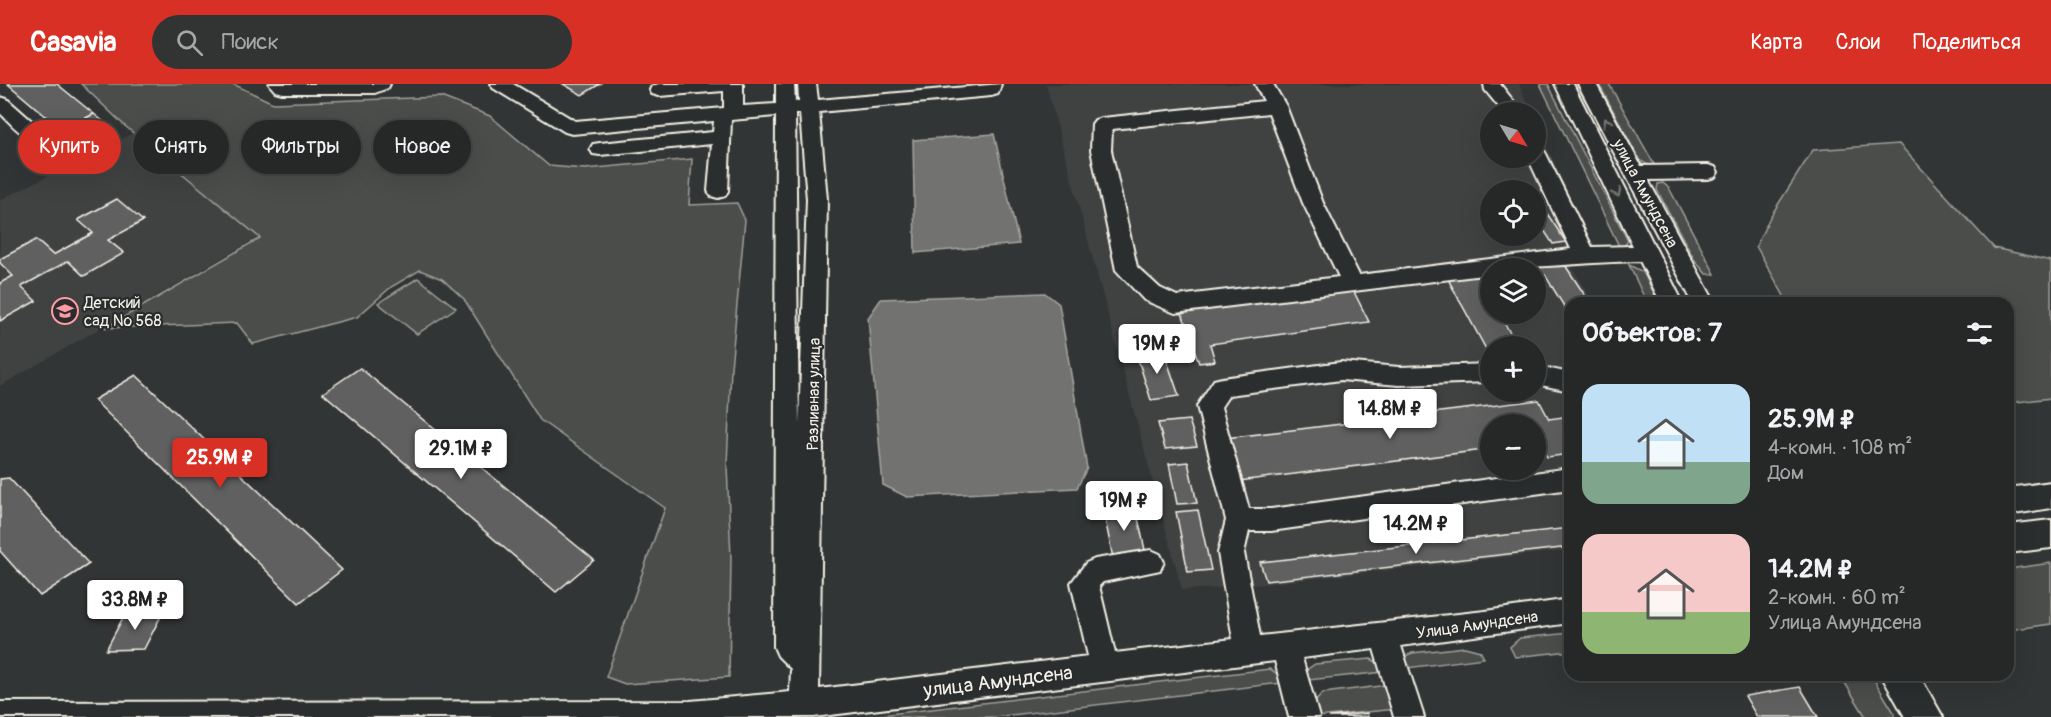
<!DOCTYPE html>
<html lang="ru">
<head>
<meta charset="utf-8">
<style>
  :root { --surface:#262828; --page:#323434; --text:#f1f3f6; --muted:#a4a6a8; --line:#424445; --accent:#d93025 }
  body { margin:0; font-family:Pangolin,sans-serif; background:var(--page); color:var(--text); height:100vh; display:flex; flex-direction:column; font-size:22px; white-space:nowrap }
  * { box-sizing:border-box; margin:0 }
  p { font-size:20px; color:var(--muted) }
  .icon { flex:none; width:33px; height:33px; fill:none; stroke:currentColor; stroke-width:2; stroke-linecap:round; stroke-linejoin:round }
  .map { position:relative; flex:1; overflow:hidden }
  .details { position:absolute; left:1564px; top:213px; width:450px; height:384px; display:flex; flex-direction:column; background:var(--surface); border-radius:18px; box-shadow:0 6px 24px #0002,0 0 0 2px var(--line) }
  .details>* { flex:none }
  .top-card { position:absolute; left:18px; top:36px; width:570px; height:54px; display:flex; gap:12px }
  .needle { width:39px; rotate:128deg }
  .fabs { position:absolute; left:1480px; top:18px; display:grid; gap:12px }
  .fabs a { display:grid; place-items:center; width:66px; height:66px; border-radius:50%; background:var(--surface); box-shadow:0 6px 24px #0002,0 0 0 2px var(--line); font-size:30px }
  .price { position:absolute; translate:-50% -51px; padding:0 14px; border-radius:6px; background:#fff; color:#222; font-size:20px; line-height:39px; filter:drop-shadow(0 2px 3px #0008) }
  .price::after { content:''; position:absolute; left:50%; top:36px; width:18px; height:14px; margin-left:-9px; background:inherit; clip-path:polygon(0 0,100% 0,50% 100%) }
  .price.selected { background:var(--accent); color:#fff }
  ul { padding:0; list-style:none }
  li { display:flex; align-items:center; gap:18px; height:150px; padding:0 18px }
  li span { display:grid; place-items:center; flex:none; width:168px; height:120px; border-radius:18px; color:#555 }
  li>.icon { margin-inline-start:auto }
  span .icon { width:72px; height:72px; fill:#fffc; stroke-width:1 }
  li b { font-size:26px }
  h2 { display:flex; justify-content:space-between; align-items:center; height:72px; padding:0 18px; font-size:26px }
  .tag { padding:0 21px; border-radius:27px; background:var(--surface); box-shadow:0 6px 24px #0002,0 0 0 2px var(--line); font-size:21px; line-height:54px }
  .tag.selected { background:var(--accent); color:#fff }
  header { display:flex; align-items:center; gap:36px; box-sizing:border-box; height:84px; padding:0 30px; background:var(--accent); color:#fff }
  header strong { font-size:28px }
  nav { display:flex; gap:33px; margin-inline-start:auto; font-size:21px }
  .search { width:420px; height:54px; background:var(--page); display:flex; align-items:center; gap:15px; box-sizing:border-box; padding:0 21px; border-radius:33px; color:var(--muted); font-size:22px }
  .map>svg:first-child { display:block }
  .built { fill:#404242; fill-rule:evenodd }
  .green { fill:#4b4d4c; stroke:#a09f9a; stroke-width:1.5 }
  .water { fill:#727370; stroke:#a6a5a0; stroke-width:1.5 }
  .building { fill:#5f605f; stroke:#f4f1e8; stroke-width:1.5 }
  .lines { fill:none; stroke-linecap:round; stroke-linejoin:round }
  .minor-casing { stroke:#f4f1e8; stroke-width:4 }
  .major-casing { stroke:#f4f1e8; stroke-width:4 }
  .minor { fill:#2a2d2e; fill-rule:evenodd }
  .major { fill:#2a2d2e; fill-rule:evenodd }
  .oneway { stroke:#71726f }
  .labels { text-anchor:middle; stroke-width:4.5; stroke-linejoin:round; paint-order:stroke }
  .street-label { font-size:16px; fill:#f4f1e8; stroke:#2a2d2e }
  .poi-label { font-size:16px; fill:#f4f1e8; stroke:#2a2d2e; text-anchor:start }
  .near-street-label { font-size:20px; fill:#f4f1e8; stroke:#2a2d2e }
</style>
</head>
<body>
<header>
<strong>Casavia</strong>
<div class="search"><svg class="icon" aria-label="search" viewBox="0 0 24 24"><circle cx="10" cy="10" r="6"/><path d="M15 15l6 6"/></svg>Поиск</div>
<nav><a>Карта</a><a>Слои</a><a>Поделиться</a></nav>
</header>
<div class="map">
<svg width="2051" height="633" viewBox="0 0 2051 633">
  <rect width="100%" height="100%" fill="#323535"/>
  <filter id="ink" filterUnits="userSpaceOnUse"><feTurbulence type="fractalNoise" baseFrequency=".0167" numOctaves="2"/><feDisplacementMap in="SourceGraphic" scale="12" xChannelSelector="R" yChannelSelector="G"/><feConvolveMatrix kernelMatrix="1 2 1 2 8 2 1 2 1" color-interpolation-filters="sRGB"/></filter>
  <g filter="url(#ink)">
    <!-- built -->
    <g class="built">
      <path d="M1046,0H1519L1531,28H1491V74H1536V39L1583,142L1581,178L1570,180L1593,219H1570V466L1236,503L1182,506ZM1491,106H1536V152H1491ZM1491,184H1536V230H1491ZM1491,262H1536V308H1491ZM1491,340H1536V386H1491Z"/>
      <polygon points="135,48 260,152 0,302 0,116"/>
    </g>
    <!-- green -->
    <g class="green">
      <polygon points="81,0 233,0 273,19 441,13 490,32 549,82 585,85 692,75 689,121 737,119 745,136 731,284 727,382 731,474 729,593 625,600 606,593 665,424 540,336 464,215 442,195 420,186 391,203 357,233 253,260 237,239 105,244 260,154 125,42"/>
      <polygon points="1540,0 1548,0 1628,157 1624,162 1619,162"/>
      <polygon points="1599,0 1609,0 1655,82 1646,80 1639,75"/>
      <polygon points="1899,60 1994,164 2051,177 2051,314 2009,319 2008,219 1788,219 1756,162 1770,133 1813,66"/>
      <polygon points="1663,99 1669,104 1715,190 1706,190 1694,175 1657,106 1658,100"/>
      <polygon points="1629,181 1643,188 1659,219 1647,219"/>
      <polygon points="418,194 456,224 417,250 378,219"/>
      <polygon points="2051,479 2051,540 2009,546 2009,485"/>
      <polygon points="1570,549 1570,567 1515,573 1510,563 1520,554"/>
      <polygon points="1465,563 1480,567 1484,574 1407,584 1404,578 1405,572 1412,569"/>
      <polygon points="1371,575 1382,581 1384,588 1308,596 1305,587 1315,580"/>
      <polygon points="1270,585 1280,592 1282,599 994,633 864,633"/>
      <polygon points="1840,591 1871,591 1895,630 1893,633 1866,633"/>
      <polygon points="1388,601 1396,625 1317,633 1314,619 1323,609"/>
    </g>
    <!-- water -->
    <g class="water">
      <polygon points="994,50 1019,160 915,169 913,56"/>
      <polygon points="1045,209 1059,220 1087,384 1077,404 907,413 883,401 868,234 881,215"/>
    </g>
    <!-- building -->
    <g class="building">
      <polygon points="8,0 57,0 94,30 62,46"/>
      <polygon points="563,0 600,0 582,11"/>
      <polygon points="94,30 115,47 58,76 37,58"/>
      <polygon points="1536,113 1566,158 1553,160 1536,134"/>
      <polygon points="117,115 143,137 108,156 124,169 84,192 68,177 21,203 36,217 0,237 0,199 13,192 0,179 0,175 36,156 53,171 93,149 78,136"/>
      <polygon points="1565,181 1590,219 1570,219 1570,232 1545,191 1536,192 1535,184"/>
      <polygon points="1491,190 1491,197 1482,198 1491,215 1491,230 1499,230 1518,262 1491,262 1491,267 1487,267 1448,195"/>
      <polygon points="1353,206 1369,238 1210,260 1215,277 1199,279 1181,226"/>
      <polygon points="1163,265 1179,312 1151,316 1136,269"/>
      <polygon points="360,284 594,476 556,508 323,309"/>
      <polygon points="136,291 342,486 299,519 94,316"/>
      <polygon points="1539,316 1549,335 1570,332 1570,370 1547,373 1539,359 1536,360 1536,340 1491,340 1491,365 1239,397 1226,354"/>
      <polygon points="1189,336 1197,362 1165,365 1158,339"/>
      <polygon points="1188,378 1197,419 1177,420 1169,380"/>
      <polygon points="9,394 89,480 40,512 0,467 0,395"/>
      <polygon points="1134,416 1147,475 1114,479 1102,420"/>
      <polygon points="1198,426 1211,486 1188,488 1176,428"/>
      <polygon points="1570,444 1570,463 1266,497 1260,478"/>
      <polygon points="126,528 163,528 144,565 106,566"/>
      <polygon points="1800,603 1818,633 1757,633 1745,612"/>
      <polygon points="1367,629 1368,633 1329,633"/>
    </g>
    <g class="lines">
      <defs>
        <g id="minor">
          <polygon points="269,0 390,0 388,4 375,9 282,9 275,7"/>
          <path d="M491,0H513L575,37L724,24V7L659,12L652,10L650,6L652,2L659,0H743V22L776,20V0H794L795,18L799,17L798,0H816L818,16L1001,0L998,10L991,12L819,28L827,115L819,605L1088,572L1071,499L1086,479L1095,475L1151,466L1160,470L1164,478L1160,486L1103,498L1099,502L1115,569L1233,555L1218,469L1226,436L1197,322L1214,296L1222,294L1341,278L1399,283L1491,280V298L1399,301L1341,296L1229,311L1221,323L1249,425H1271L1570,384V405L1271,447H1249L1244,469L1260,552L1485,527L1570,515V539L1401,562L1424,633H1394L1374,565L1302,574L1319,633H1289L1275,577L814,633H0V618L690,617L790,608L791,585L778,572L774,563L776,32L731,36L728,107L725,112L718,114L711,112L708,107L712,60L600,71L593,70L590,65L593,60L600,59L713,48L714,37L572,50L565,48L493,4ZM800,29L807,115L799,340L795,30Z"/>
          <path d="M1255,0H1273L1286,22L1323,119L1359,191L1571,165L1528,74H1536V64L1543,65L1546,70L1592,163L1633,162L1555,0H1573L1683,219H1661L1640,177C1590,178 1541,184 1491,184V190L1175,229L1144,216L1116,186L1091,66L1092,40L1095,36L1102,34L1264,17ZM1269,29L1303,119L1339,193L1177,212L1160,204L1137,183L1111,66L1112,45Z"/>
          <polygon points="1484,0 1500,0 1522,28 1503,28 1485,6"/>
          <polygon points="1578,0 1596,0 1641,82 1708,81 1715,83 1718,88 1715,93 1708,95 1648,96 1715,219 1693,219"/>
          <path d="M0,13L7,15L41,45L44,49L41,53C24,58 12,40 0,29Z"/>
          <polygon points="1536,282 1570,289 1570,307 1536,300"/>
        </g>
        <g id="major">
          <polygon points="2051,398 2051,424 2008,431 2008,404"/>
          <polygon points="2051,436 2051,464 2008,469 2008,441"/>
          <polygon points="1881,591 1919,591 1943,633 1905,633"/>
        </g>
      </defs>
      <!-- minor casing -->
      <use href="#minor" class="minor-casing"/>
      <!-- major casing -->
      <use href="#major" class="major-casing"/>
      <!-- minor -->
      <use href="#minor" class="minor"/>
      <!-- major -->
      <use href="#major" class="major"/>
    </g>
    <!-- one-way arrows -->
    <defs><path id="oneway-chevron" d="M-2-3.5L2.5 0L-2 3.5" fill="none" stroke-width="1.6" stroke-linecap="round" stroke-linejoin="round" transform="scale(1.5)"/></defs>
    <g class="oneway">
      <use href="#oneway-chevron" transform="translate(1607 38) rotate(-118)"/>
      <use href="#oneway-chevron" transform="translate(1617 109) rotate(64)"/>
    </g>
  </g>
  <!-- icons -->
  <defs>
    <symbol id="school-ring" viewBox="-11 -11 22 22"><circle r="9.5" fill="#2a2d2e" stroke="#ff9aa2" stroke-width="1.5"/><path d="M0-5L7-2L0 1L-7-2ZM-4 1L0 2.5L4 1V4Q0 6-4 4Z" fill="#ff9aa2"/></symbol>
  </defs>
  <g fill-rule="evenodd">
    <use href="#school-ring" x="50" y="212" width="30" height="30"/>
  </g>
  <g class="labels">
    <!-- street labels -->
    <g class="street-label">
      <text transform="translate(1646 109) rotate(62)" y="6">улица Амундсена</text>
      <text transform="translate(813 310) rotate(-89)" y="6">Разливная улица</text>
      <text transform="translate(1477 540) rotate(-8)" y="6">Улица Амундсена</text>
    </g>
    <!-- poi labels -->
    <g class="poi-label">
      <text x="84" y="224">Детский<tspan x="84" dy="18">сад № 568</tspan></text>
    </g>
    <!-- near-street labels -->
    <g class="near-street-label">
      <text transform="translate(998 597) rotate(-7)" y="7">улица Амундсена</text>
    </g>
  </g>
</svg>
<div class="fabs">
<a><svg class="needle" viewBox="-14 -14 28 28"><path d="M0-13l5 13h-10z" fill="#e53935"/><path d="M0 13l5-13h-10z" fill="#a4a6a8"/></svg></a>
<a><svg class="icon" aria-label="locate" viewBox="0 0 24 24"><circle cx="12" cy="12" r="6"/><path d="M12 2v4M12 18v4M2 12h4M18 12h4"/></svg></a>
<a><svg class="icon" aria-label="layers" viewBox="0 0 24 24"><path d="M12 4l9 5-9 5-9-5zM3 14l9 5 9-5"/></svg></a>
<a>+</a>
<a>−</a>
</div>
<b class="price" style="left:1157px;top:291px">19M ₽</b>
<b class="price" style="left:1390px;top:356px">14.8M ₽</b>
<b class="price" style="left:461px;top:396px">29.1M ₽</b>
<b class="price selected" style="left:220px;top:405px">25.9M ₽</b>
<b class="price" style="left:1124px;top:448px">19M ₽</b>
<b class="price" style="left:1416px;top:471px">14.2M ₽</b>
<b class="price" style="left:135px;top:547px">33.8M ₽</b>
<div class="top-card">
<a class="tag selected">Купить</a>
<a class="tag">Снять</a>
<a class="tag">Фильтры</a>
<a class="tag">Новое</a>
</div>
<section class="details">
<h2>Объектов: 7<svg class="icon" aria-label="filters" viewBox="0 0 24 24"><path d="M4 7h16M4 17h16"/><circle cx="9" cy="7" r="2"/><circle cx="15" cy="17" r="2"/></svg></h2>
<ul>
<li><span style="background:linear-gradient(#bfe0f5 65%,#7fa58c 0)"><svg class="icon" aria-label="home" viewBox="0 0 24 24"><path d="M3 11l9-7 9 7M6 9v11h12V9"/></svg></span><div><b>25.9M ₽</b><p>4-комн. · 108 m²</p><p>Дом</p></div></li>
<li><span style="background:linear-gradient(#f6c9c9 65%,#8fb573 0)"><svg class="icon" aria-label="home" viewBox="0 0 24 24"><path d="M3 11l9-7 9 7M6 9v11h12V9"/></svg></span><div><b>14.2M ₽</b><p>2-комн. · 60 m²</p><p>Улица Амундсена</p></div></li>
</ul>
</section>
</div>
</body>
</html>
